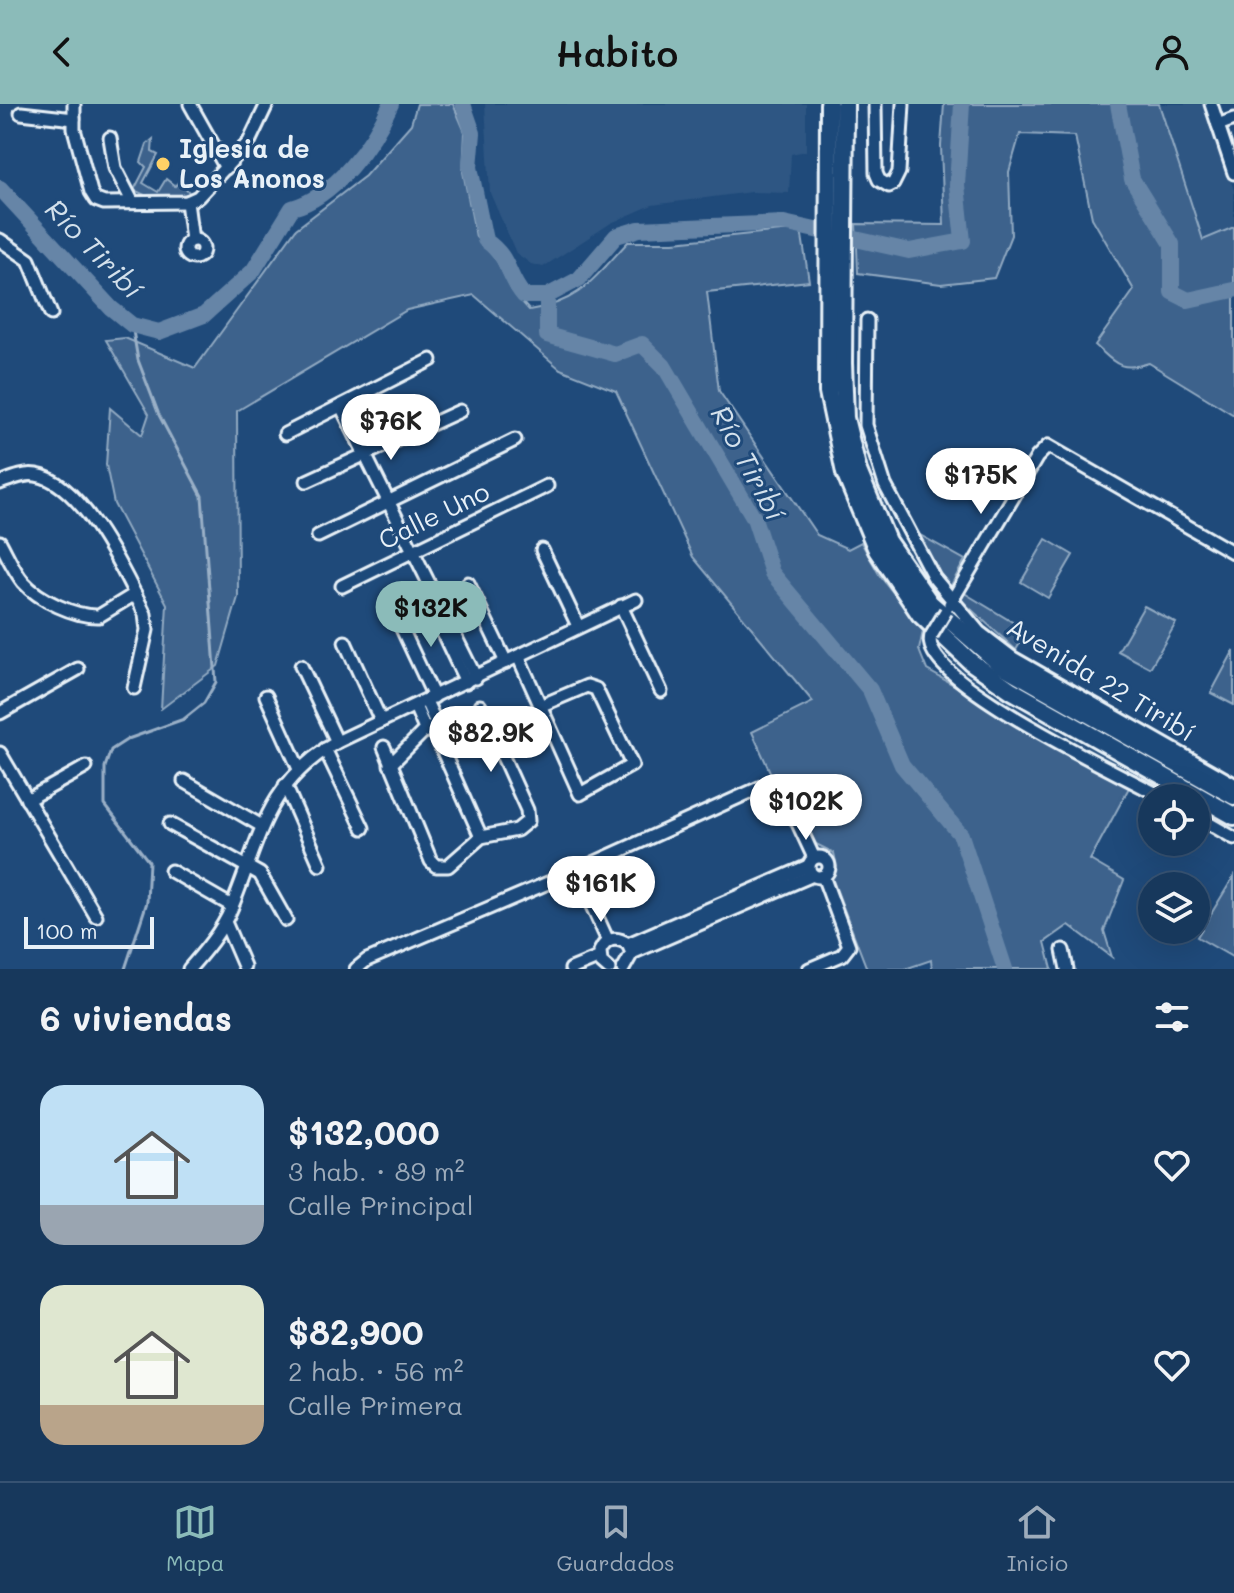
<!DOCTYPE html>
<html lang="es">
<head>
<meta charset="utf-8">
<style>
  :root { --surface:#17385c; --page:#203f62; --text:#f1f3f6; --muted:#9eacbb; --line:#365272; --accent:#8bbbb9 }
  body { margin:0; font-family:Mali,sans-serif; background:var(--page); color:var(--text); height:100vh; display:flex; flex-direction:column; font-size:30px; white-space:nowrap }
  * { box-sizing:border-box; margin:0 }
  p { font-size:26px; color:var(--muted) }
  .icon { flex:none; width:44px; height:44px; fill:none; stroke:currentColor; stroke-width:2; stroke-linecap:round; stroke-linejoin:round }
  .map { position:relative; height:865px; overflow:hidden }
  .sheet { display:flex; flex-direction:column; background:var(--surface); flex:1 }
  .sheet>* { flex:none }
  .tools { position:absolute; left:1138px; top:680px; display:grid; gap:16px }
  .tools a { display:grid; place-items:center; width:72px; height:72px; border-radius:50%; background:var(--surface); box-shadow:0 8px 32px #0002,0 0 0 2px var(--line); font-size:40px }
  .scale { position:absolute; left:24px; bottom:20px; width:130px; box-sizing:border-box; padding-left:8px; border:4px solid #e8f1f8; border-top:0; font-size:22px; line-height:28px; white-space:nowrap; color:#e8f1f8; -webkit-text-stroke:6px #1f4a7a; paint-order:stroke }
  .price { position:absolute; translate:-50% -68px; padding:0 18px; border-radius:28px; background:#fff; color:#222; font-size:26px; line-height:52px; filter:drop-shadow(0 2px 4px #0008) }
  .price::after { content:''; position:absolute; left:50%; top:48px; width:24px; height:18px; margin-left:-12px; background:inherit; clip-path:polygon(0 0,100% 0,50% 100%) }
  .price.selected { background:var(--accent); color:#111 }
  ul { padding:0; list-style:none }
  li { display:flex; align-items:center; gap:24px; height:200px; padding:0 40px }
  li span { display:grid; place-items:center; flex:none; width:224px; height:160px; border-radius:24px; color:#555 }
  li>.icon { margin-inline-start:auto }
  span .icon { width:96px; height:96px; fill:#fffc; stroke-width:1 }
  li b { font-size:34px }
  h2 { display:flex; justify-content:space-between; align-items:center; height:96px; padding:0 40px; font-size:34px }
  header { display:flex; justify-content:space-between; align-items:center; height:104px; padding:0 40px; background:var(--accent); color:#111; font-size:36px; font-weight:600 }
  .tab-bar { display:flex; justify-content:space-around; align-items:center; height:112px; border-top:2px solid var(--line); background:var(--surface); font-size:22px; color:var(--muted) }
  .tab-bar a { display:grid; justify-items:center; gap:4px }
  .tab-bar .selected { color:var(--accent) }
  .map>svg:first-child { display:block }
  .built { fill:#2e5683 }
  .green { fill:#3c628c; stroke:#92aac2; stroke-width:2 }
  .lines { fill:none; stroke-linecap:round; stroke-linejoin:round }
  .stream { stroke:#9ab0c7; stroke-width:3 }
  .river { stroke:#6685a7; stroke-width:16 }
  .minor-casing { stroke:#e8f1f8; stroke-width:17 }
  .highway-casing { stroke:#e8f1f8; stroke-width:22 }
  .minor { stroke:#1f4a7a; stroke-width:11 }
  .highway { stroke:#1f4a7a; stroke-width:16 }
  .minor-bridge-casing { stroke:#e8f1f8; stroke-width:17; stroke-linecap:butt }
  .minor-bridge { stroke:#1f4a7a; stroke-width:11 }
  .poi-dot { fill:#ffd166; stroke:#1f4a7a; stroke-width:3 }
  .labels { text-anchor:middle; stroke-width:6; stroke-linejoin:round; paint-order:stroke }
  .poi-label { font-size:26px; font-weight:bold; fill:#e8f1f8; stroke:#1f4a7a; text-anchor:start }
  .street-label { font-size:26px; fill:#e8f1f8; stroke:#1f4a7a }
  .water-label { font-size:28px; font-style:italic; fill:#d4e1ec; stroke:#1f4a7a }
</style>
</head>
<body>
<header><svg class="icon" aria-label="back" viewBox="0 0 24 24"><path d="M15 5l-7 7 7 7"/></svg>Habito<svg class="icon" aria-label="person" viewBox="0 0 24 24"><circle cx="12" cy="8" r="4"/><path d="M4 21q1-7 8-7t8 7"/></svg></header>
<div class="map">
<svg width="1234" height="865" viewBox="0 0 1234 865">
  <rect width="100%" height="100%" fill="#1f4a7a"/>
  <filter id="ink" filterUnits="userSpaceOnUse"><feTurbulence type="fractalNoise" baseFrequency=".0125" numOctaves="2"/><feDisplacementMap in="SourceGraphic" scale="16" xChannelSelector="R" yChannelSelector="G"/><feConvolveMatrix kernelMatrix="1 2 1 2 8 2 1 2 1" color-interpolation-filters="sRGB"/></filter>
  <g filter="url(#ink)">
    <!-- built -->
    <g class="built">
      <polygon points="485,0 806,0 806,47 791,50 789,89 751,88 652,101 611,119 543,163 531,160 516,149 490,89"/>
      <polygon points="1159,0 1202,0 1234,86 1234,123 1203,136"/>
    </g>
    <!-- green -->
    <g class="green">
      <path d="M417,0H453L465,28L463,68L476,133L497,157L512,187L529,206C580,199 594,174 628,138H674L801,125L809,177L707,188L719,287L817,431L848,445L861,438L880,472L923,527L919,546L927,566L1131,680L1090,756L1124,776L1104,827L1112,853L1069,821L1045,838L1052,865H932L931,856L905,865H867L832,774L837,763L834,749L816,740L784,675L771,670L752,628L813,598L693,453L616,287L560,265L474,191L407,206L237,307L238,493L218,562L161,605L167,500L114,400L106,361L110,304L142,331L149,310L106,236L125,234L195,264L296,125L365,72L411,20Z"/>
      <path d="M944,0H1159L1203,136L1234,123V311L1149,259C1120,268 1116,260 1095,241L1134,186L1092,114L1075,32L1020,30L1009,68L1011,131L994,174L941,180L858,169L856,120L944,121L941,42Z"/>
      <polygon points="153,35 152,48 158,51 143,79 158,88 166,75 175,82 180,76 190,90 151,94 134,86 146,63 141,58 147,40"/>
      <polygon points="911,426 965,456 949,485"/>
      <polygon points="1046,435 1073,451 1048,494 1021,478"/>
      <polygon points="961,487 1027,527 1016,546 962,497"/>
      <polygon points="1144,502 1176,519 1150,564 1118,547"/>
      <polygon points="1234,546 1234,601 1211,589"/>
      <polygon points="1234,772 1234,854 1197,833"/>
    </g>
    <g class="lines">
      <!-- stream -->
      <polyline class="stream" points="125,865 147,798 149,758 105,701 105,663 111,646 128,635 184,615 204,599 216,578 202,392 159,311 138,256 132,221"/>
      <!-- river -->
      <g class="river">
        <path d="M463,0L473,29L470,63L485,136C512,155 505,169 524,192H547L579,175L616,132L639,125L784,119L909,147L963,137L957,81L962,0"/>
        <polyline points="1118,0 1132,75 1172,140 1172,188 1188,196 1234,186"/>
        <path d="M0,84L111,204L132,221L159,228L204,211L253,167L292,104C335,93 373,40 391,0"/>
        <polyline points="547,192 547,231 615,250 642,240 664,262 754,414 772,469 870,586 902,661 961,731 1005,865"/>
      </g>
      <defs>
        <g id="minor">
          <polyline points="74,0 74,25 91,88 96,96 104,99 187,98 198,93 249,38 267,0"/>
          <polyline points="190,0 226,64"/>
          <polyline points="875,0 876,69 879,76 889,82 893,80 899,68 903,0"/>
          <polyline points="1211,0 1234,69"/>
          <polyline points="21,9 74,15"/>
          <polyline points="1218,21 1234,15"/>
          <polyline points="110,34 115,64 132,97"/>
          <polyline points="187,98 192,136"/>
          <circle cx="194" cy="145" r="9"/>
          <polyline points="0,136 29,156 51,210"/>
          <polyline points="867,216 866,321 885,381 934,474 979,528 1013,554 1234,680"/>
          <polyline points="341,302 476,574"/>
          <polyline points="285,330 431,256"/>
          <polyline points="307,377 460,307"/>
          <path d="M0,379C11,375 24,369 36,371C83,378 125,470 145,510L147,526L134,584"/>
          <polyline points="318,432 515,336"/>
          <path d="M0,438C7,451 14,467 23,478C39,496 75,513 99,512L135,490"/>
          <polyline points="542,446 578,522"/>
          <polyline points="468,479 506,558"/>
          <polyline points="342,482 547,382"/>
          <polyline points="431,486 431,504 466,578"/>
          <polyline points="950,500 1037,353 1048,342 1234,449"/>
          <polyline points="621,502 661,587"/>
          <polyline points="396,512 434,593"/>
          <path d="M931,532C916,575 1127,673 1164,694"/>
          <polyline points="345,538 381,617"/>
          <polyline points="518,552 580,690 632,661 596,585 587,582 540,602"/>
          <polyline points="301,562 337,638"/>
          <polyline points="266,592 299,665"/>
          <polyline points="426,597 435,617 433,625 481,733"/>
          <polyline points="415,602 424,623 433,625"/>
          <polyline points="0,609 78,565"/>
          <polyline points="384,643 431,757 436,762 448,762 481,733 517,726 528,717 527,706 480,602"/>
          <polyline points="325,645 363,724"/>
          <polyline points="0,649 96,812"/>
          <polyline points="390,661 422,629 442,620 486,617"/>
          <polyline points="184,677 260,721"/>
          <polyline points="285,681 320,761"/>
          <polyline points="27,696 86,663"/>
          <polyline points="1196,712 1234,734"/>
          <polyline points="170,720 260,770 286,816"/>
          <circle cx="819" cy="763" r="10"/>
          <polyline points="171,767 232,802"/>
          <polyline points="576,767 608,837"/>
          <polyline points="225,818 244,862"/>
          <polyline points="628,840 808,762"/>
          <polyline points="1063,846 1067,865"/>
          <polyline points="632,849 813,771"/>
          <path d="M189,865C204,848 222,827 231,805C260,735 265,680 337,638L636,496"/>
          <polyline points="356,865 367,856 576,767 770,679 781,683 814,754"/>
          <polyline points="571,865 600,853"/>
          <path d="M609,865L601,858L600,847C606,834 616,832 628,840L632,849L623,865"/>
          <polyline points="809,865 842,851 849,842 823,772"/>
        </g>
        <g id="highway">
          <polyline points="829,0 828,288 845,369 877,446 920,510 971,558 1011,586 1234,712"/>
          <polyline points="845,0 843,259 845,314 858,367 887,437 930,499 1000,560 1234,692"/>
        </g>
      </defs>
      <!-- minor casing -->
      <use href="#minor" class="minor-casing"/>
      <!-- highway casing -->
      <use href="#highway" class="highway-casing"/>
      <!-- minor -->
      <use href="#minor" class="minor"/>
      <!-- highway -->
      <use href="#highway" class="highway"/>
      <defs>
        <polyline id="minor-bridge" points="931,532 946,507"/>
      </defs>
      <!-- minor-bridge casing -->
      <use href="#minor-bridge" class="minor-bridge-casing"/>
      <!-- minor-bridge -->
      <use href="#minor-bridge" class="minor-bridge"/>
    </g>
  </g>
  <!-- markers -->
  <circle class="poi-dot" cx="163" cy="60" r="8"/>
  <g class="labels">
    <!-- poi labels -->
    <g class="poi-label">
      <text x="179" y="54">Iglesia de<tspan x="179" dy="30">Los Anonos</tspan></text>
    </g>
    <!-- street labels -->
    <g class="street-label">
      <text transform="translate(434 412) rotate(-26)" y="9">Calle Uno</text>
      <text transform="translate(1101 576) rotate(31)" y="9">Avenida 22 Tiribí</text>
    </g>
    <!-- water labels -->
    <g class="water-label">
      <text transform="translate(94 145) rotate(46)" y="10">Río Tiribí</text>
      <text transform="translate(748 359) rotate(62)" y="10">Río Tiribí</text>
    </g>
  </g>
</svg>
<div class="tools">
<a><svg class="icon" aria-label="locate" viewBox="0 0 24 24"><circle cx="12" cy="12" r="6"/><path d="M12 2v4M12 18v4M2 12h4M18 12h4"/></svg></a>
<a><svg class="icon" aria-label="layers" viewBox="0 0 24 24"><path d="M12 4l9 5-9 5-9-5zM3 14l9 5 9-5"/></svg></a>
</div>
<div class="scale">100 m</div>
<b class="price" style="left:391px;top:358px">$76K</b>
<b class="price" style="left:981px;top:412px">$175K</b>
<b class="price selected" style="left:431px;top:545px">$132K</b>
<b class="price" style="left:491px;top:670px">$82.9K</b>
<b class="price" style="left:806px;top:738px">$102K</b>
<b class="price" style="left:601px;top:820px">$161K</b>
</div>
<section class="sheet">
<h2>6 viviendas<svg class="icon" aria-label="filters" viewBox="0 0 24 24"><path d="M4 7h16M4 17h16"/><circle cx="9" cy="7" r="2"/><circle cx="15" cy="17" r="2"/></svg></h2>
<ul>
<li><span style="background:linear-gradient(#bfe0f5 75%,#9aa5b1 0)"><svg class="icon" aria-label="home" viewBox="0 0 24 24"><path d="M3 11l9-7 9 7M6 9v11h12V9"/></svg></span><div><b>$132,000</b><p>3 hab. · 89 m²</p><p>Calle Principal</p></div><svg class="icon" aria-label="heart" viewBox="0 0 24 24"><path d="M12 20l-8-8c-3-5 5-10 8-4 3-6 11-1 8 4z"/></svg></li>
<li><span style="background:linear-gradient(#dfe7d0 75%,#b9a48a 0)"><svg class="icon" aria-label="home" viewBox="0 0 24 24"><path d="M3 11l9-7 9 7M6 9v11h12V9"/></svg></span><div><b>$82,900</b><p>2 hab. · 56 m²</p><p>Calle Primera</p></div><svg class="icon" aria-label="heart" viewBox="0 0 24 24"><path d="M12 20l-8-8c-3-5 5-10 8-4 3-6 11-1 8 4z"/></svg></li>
</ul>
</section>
<nav class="tab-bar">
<a class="selected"><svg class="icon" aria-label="map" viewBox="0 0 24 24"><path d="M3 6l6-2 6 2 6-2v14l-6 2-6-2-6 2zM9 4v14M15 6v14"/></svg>Mapa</a>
<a><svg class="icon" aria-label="saved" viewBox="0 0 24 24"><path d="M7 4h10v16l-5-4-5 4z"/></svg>Guardados</a>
<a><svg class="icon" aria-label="home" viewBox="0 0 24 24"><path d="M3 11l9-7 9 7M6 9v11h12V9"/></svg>Inicio</a>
</nav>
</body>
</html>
